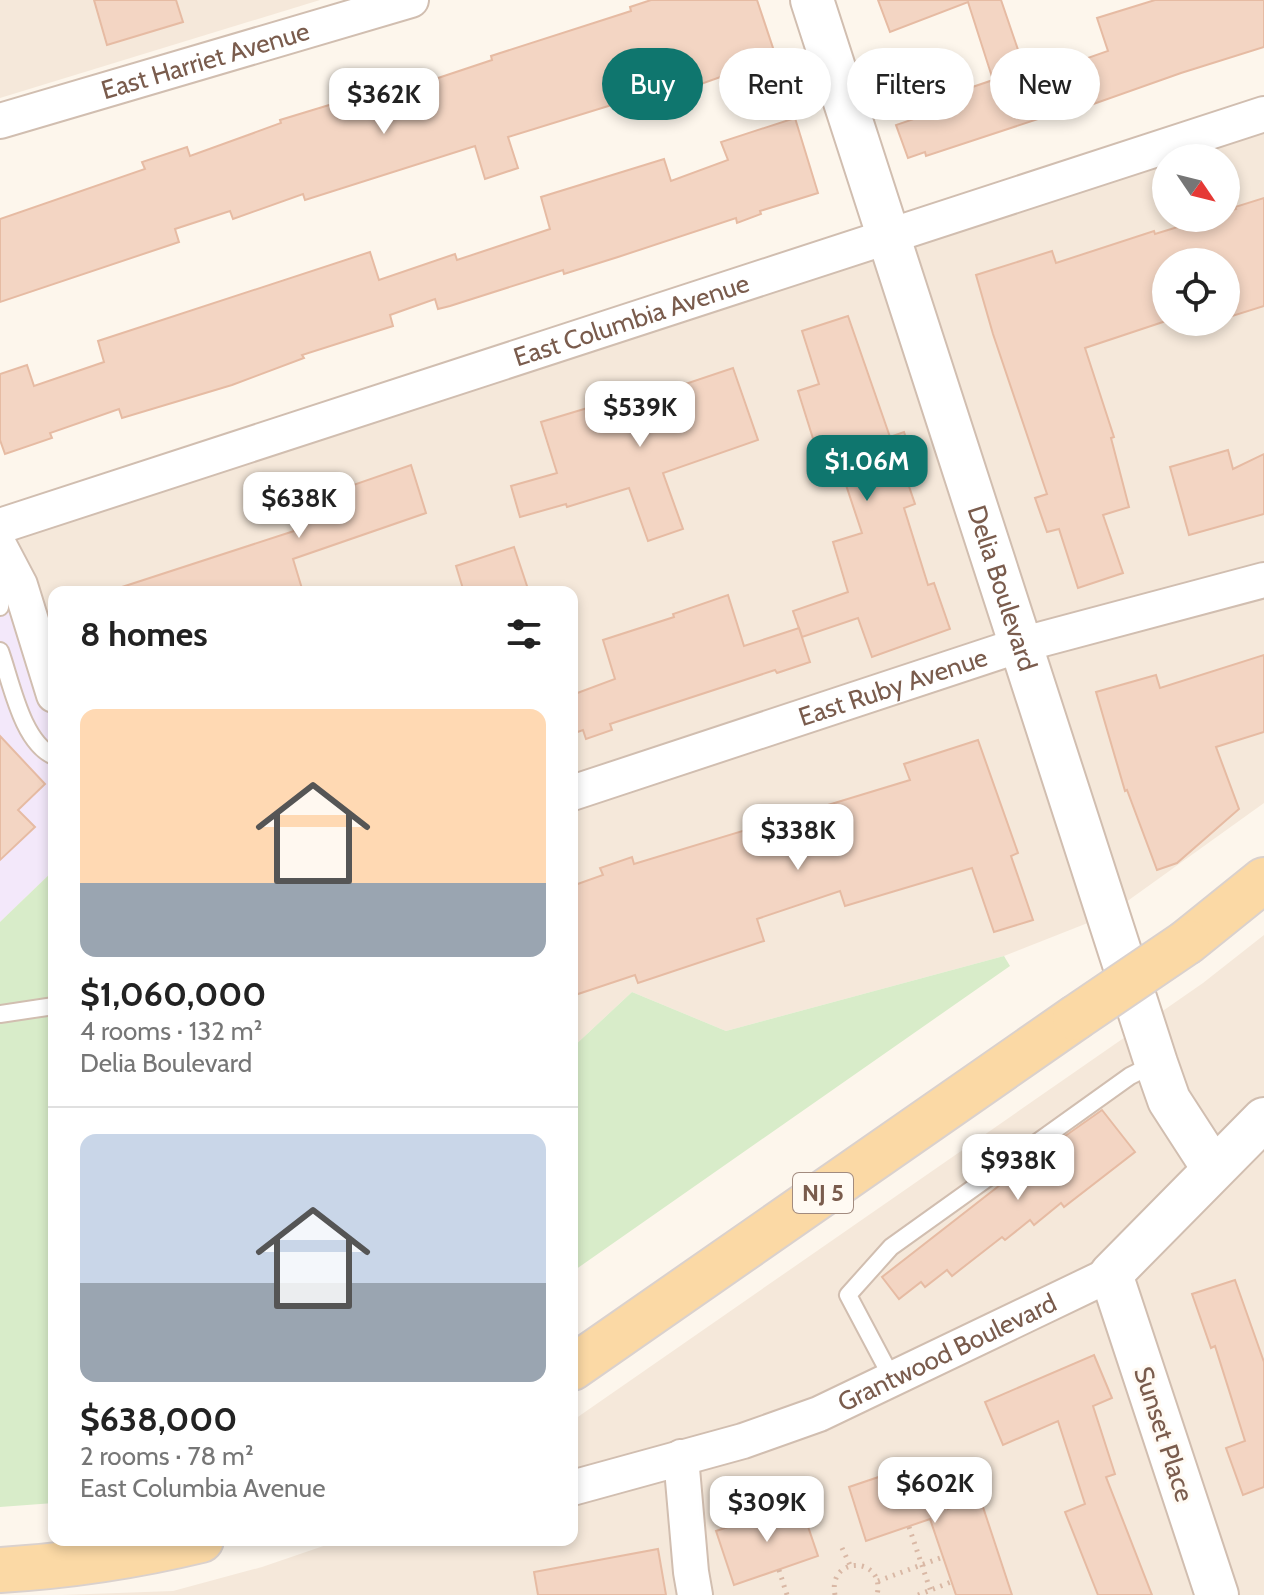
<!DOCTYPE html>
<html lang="en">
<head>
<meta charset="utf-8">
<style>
  :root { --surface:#fff; --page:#f6f6f6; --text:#222; --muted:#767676; --line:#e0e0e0; --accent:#0f766e }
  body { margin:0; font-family:Cabin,sans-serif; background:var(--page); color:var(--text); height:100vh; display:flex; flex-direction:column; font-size:30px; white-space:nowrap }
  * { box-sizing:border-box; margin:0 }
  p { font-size:26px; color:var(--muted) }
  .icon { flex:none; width:44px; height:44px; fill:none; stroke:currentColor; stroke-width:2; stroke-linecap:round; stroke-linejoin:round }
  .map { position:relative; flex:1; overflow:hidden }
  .details { position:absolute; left:48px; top:586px; width:530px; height:960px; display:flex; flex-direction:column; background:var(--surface); border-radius:16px; box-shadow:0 4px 12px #0003 }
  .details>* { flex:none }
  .guide { position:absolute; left:602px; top:48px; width:542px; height:72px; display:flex; gap:16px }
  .needle { width:52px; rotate:125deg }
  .tools { position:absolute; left:1152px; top:144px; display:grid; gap:16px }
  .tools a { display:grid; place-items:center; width:88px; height:88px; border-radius:50%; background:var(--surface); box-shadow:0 4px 12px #0003; font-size:40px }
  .price { position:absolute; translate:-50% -68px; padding:0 18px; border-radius:16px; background:#fff; color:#222; font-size:26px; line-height:52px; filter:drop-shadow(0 2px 4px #0008) }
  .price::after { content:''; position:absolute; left:50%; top:48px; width:24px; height:18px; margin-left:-12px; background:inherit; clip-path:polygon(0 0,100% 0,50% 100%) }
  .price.on { background:var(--accent); color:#fff }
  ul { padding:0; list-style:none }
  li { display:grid; align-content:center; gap:16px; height:424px; padding:0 32px }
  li+li { border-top:2px solid var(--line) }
  li span { display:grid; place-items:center; height:248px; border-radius:16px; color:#555 }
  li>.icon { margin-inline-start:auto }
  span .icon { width:144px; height:144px; fill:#fffc; stroke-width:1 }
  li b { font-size:34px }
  h2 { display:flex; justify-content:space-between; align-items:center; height:96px; padding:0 32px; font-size:34px }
  .tag { padding:0 28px; border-radius:36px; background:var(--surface); box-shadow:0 4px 12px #0003; font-size:28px; line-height:72px }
  .tag.on { background:var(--accent); color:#fff }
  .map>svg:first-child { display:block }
  .residential { fill:#f5e8da; fill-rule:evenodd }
  .education { fill:#f3e8fa }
  .green { fill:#d8ecc9 }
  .building { fill:#f3d5c3; stroke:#e6bba3; stroke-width:2 }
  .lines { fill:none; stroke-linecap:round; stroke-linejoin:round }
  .service-casing { stroke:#d1beb0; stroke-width:20 }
  .minor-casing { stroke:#d1beb0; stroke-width:38 }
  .tertiary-casing { stroke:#d1beb0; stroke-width:46 }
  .primary-casing { stroke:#dad1cd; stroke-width:48 }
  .path { stroke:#d9b8a5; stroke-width:5; stroke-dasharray:2 6; stroke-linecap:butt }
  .service { stroke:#fff; stroke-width:16 }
  .minor { stroke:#fff; stroke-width:34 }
  .tertiary { stroke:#fff; stroke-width:42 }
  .primary { stroke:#fbd9a5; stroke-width:44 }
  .primary-bridge-casing { stroke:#dad1cd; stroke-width:48; stroke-linecap:butt }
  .primary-bridge { stroke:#fbd9a5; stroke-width:44 }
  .labels { text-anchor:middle; stroke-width:6; stroke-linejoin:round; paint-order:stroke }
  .shield { fill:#fffaf3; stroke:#a28b7f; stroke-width:2 }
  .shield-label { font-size:24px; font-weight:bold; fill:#7a5c4d }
  .street-label { font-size:26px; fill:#7a5c4d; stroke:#fffaf3 }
</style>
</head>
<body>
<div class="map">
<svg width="1264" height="1595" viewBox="0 0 1264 1595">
  <rect width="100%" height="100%" fill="#fdf6ec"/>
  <!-- residential -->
  <g class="residential">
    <polygon points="0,0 320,0 0,98"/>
    <path d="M1264,114V803L1108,915L1004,956L726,1031L632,992L572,1048V592H54V695L0,526ZM1166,158H1226V218H1166ZM1166,262H1226V322H1166Z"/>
    <polygon points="1264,935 1264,1595 62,1595 173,1591 262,1567 341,1540 572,1540 572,1421 1203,983"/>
  </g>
  <!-- education -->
  <polygon class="education" points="0,547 54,695 54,870 0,922"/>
  <!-- green -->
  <g class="green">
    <polygon points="54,870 54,1503 0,1507 0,922"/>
    <polygon points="1004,956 1010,966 572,1272 572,1048 632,992 726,1031"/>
  </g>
  <!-- building -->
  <g class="building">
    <polygon points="94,0 176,0 183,22 107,45"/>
    <polygon points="651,0 757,0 776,57 701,84 698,75 644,95 508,137 518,168 485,179 475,146 305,200 303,194 233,219 230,211 175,229 179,242 0,302 0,219 145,169 142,162 187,147 190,156 281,123 280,120 339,102 342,110 492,60 491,56 631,11 630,7"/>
    <polygon points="878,0 1001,0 1028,79 1108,51 1097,18 1155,0 1264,0 1264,47 1181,73 1054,118 1053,114 926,156 925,152 908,158 896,125 914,119 910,108 993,80 968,2 890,32"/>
    <polygon points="795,118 818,193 760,211 761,214 737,223 736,218 618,257 564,274 563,270 450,306 438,309 435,299 390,315 393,326 302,355 304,358 232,385 122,418 119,409 50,433 52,438 5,454 0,440 0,374 27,365 34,386 104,362 98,341 370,252 379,280 455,254 457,260 550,229 541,197 664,159 671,181 728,160 721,142"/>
    <polygon points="1264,198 1264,306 1226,318 1226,262 1166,262 1166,321 1085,348 1114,437 1111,438 1129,507 1103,515 1123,573 1078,588 1059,529 1047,532 1035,498 1047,494 993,334 976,275 1052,251 1056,263 1154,231 1155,234 1207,218 1226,218 1226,212 1236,209 1235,207"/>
    <polygon points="848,316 890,437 904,432 915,464 903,469 915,504 904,508 928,585 934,583 950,629 872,657 858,618 802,637 793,611 848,592 833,542 862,533 832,443 816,448 798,391 819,384 802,331"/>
    <polygon points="733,368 758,440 663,473 683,529 648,541 629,488 567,507 566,504 520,517 511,486 557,473 541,422 594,406 596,414"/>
    <polygon points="1228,450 1233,469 1264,454 1264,514 1189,535 1170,467"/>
    <polygon points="411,465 426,513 293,559 303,592 123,592 122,587 294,531 289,514 332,499 330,493"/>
    <polygon points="514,547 529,592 464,592 456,566"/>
    <polygon points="728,595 744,646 799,628 810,662 777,673 775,670 610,724 612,730 586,739 583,730 572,734 572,695 615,679 603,640 674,617 673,614"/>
    <polygon points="1264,655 1264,732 1216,747 1239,809 1177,863 1157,870 1127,790 1125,791 1096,692 1156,675 1160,688"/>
    <polygon points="0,736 45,784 18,810 35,827 0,860"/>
    <polygon points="978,740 1018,853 1011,856 1033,920 994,932 972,868 845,906 840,891 757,919 764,941 638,983 635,975 572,996 572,886 603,875 600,868 632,857 634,864 910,780 904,764"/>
    <polygon points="1102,1110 1135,1152 1064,1207 1061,1203 1034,1225 1030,1220 1005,1240 1002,1237 952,1276 947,1270 925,1287 921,1282 899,1299 882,1277 1041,1153"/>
    <polygon points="1235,1280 1264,1362 1264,1487 1243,1495 1226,1448 1245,1441 1215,1346 1211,1348 1192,1294"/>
    <polygon points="1094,1355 1112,1398 1093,1406 1115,1474 1106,1477 1152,1595 1098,1595 1065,1512 1085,1504 1058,1421 1003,1445 985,1402"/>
    <polygon points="932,1459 948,1509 980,1498 1012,1595 956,1595 930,1519 866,1541 849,1487"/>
    <polygon points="800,1503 818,1556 734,1585 716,1531"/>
    <polygon points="658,1549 666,1595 538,1595 534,1572"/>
  </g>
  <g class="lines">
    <defs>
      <g id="service">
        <polyline points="0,607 6,566"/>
        <path d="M0,651C11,681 22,743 54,756"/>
        <polyline points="0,1014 54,1006"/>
        <polyline points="892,1378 848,1295 891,1247 1130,1076 1156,1063"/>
      </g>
      <g id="minor">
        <path id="s1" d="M0,121L411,0"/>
        <path id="s2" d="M0,526L1264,114"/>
        <polyline points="0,547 20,585 54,695"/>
        <path id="s3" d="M572,793L1020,645L1264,580"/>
        <polyline points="681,1457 691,1572 695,1595"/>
        <path id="s4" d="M572,1488L743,1441L819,1414L1111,1274"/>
      </g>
      <g id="tertiary">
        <path id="s5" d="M812,0L1156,1063L1169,1100L1213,1168"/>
        <polyline points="1217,1595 1111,1274 1264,1119"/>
      </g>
      <g id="primary">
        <polyline points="1187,942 1264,880"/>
        <polyline points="572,1368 1075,1018"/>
        <path d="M0,1570C68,1566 135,1556 201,1540"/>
      </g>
    </defs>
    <!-- service casing -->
    <use href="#service" class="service-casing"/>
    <!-- minor casing -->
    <use href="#minor" class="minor-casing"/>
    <!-- tertiary casing -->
    <use href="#tertiary" class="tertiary-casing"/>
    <!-- primary casing -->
    <use href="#primary" class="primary-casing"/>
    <!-- path -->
    <g class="path">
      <polyline points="909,1527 932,1595"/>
      <polyline points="842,1548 850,1565"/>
      <polyline points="779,1570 787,1595"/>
      <polyline points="878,1581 943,1557"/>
      <path d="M835,1595C827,1555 886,1556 877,1595"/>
      <polyline points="918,1595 951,1582"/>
    </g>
    <!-- service -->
    <use href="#service" class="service"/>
    <!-- minor -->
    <use href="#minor" class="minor"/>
    <!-- tertiary -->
    <use href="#tertiary" class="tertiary"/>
    <!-- primary -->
    <use href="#primary" class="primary"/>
    <defs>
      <polyline id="primary-bridge" points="1075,1018 1187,942"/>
    </defs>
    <!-- primary-bridge casing -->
    <use href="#primary-bridge" class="primary-bridge-casing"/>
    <!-- primary-bridge -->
    <use href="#primary-bridge" class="primary-bridge"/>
  </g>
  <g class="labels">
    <!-- shield labels -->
    <rect class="shield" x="793" y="1173" width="60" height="40" rx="6"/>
    <g class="shield-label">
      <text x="823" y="1201">NJ 5</text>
    </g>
    <!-- street labels -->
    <g class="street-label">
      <text dy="9" stroke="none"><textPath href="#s1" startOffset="214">East Harriet Avenue</textPath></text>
      <text dy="9" stroke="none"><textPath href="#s2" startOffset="664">East Columbia Avenue</textPath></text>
      <text dy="9" stroke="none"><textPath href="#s5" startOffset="618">Delia Boulevard</textPath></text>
      <text dy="9" stroke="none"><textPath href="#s3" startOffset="338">East Ruby Avenue</textPath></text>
      <text dy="9" stroke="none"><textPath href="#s4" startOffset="400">Grantwood Boulevard</textPath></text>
      <text transform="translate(1164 1434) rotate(72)" y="9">Sunset Place</text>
    </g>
  </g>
</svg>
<div class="tools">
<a><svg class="needle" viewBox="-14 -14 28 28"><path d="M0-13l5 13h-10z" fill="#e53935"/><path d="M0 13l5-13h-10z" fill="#767676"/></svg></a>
<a><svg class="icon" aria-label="locate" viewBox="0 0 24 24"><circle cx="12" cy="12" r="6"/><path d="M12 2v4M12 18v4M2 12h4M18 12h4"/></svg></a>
</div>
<b class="price" style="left:384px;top:136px">$362K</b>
<b class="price" style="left:640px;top:449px">$539K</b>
<b class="price on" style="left:867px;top:503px">$1.06M</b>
<b class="price" style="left:299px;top:540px">$638K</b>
<b class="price" style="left:798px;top:872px">$338K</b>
<b class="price" style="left:1018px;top:1202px">$938K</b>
<b class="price" style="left:935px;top:1525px">$602K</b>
<b class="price" style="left:767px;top:1544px">$309K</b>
<div class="guide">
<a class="tag on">Buy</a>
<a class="tag">Rent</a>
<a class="tag">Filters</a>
<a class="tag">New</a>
</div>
<section class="details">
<h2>8 homes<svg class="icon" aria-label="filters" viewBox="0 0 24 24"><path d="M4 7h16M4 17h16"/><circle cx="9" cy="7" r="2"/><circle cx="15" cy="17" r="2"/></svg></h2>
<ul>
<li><span style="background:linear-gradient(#ffd9b3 70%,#9aa5b1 0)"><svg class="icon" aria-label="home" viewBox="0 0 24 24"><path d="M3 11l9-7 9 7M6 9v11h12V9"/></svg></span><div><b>$1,060,000</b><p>4 rooms · 132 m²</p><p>Delia Boulevard</p></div></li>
<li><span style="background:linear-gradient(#c9d6e8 60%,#9aa5b1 0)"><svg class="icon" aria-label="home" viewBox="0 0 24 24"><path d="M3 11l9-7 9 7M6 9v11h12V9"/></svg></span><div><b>$638,000</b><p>2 rooms · 78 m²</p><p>East Columbia Avenue</p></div></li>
</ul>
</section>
</div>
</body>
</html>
